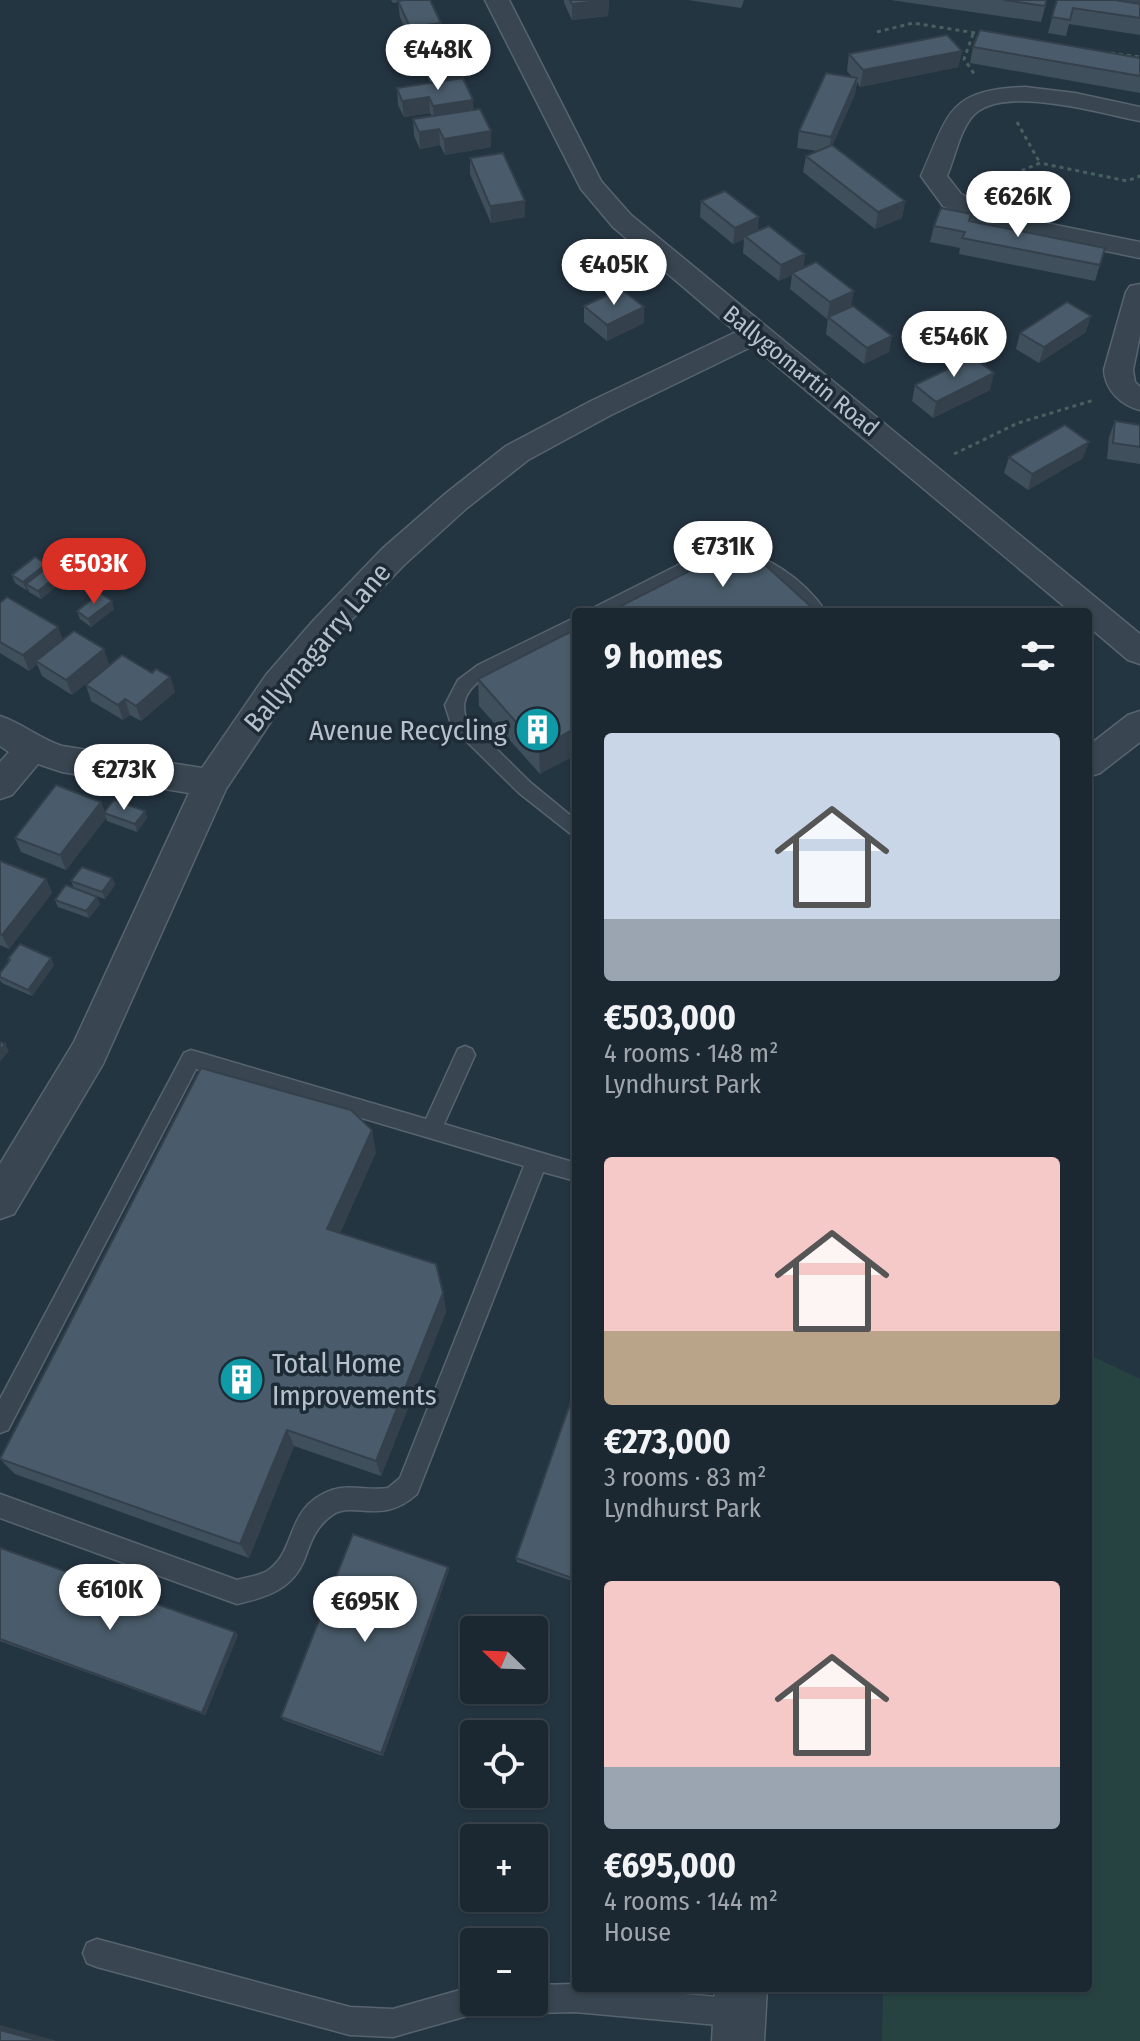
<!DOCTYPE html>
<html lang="en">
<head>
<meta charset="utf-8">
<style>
  :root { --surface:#1b2832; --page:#28343e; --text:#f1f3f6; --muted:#a0a6ac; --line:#39444d; --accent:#d93025 }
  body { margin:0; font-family:"Fira Sans Condensed",sans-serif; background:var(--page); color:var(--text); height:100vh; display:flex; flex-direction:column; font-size:30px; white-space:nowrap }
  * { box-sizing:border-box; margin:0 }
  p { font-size:26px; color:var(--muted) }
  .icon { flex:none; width:44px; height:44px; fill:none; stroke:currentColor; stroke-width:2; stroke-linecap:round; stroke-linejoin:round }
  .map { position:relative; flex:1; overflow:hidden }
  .side { position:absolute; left:572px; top:608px; width:520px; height:1384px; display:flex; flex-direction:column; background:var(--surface); border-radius:8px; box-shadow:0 2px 6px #0004,0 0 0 2px var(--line) }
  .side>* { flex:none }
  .needle { width:52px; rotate:293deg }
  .controls { position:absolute; left:460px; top:1616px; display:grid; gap:16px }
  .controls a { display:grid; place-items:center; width:88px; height:88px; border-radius:8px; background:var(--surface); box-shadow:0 2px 6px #0004,0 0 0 2px var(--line); font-size:40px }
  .price { position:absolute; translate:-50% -68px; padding:0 18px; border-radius:28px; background:#fff; color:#222; font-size:26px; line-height:52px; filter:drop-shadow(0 2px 4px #0008) }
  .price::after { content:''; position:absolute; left:50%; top:48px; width:24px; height:18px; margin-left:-12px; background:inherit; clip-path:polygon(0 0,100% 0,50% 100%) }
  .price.on { background:var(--accent); color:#fff }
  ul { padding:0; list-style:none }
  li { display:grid; align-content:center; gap:16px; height:424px; padding:0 32px }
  li span { display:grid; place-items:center; height:248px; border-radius:8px; color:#555 }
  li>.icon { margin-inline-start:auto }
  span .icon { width:144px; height:144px; fill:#fffc; stroke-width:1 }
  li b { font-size:34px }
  h2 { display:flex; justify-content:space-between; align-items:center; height:96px; padding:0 32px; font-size:34px }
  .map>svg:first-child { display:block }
  .green { fill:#264342 }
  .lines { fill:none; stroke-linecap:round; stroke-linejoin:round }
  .lane-casing { stroke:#57646f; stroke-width:3 }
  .street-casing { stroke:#57646f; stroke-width:3 }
  .path { stroke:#476060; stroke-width:3; stroke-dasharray:4 4; stroke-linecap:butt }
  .lane { fill:#394651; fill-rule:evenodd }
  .street { fill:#394651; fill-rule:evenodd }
  .wall { fill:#404f5c }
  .shaded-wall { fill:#34404b }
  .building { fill:#4a5c6b; stroke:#34404b; stroke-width:2 }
  .labels { text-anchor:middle; stroke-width:7; stroke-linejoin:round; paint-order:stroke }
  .far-street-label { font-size:24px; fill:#b6c1cc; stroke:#1d2b37 }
  .street-label { font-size:28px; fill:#b6c1cc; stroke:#1d2b37 }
  .poi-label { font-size:28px; fill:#b6c1cc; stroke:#1d2b37; text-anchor:end }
</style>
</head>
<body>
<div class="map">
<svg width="1140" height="2041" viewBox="0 0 1140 2041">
  <rect width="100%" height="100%" fill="#243542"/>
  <!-- green -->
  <polygon class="green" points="1088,1354 1140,1379 1140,2041 882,2041 883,1988 1088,1988"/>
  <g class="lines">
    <defs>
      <g id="lane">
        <path d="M726,549C765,552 804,579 826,612H808C779,585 754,556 712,562L613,612H591L593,608L702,553Z"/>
        <path d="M576,617V630C550,644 488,668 471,689C463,699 463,708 466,719L531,783L576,820V838L519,793L452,727L445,705L458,680L478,665Z"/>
        <path d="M465,1046L472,1049L475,1055L444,1124L576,1163V1181L543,1172L417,1494C381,1527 352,1499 331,1516C316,1527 311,1541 305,1558C293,1589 268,1597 237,1604L0,1518V1494L237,1580C247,1577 258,1576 267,1571C298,1551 284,1507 332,1490C350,1484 369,1491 388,1488L400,1478L524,1166L196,1069L8,1430L0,1433V1399L184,1053L191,1050L426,1119L458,1049Z"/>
        <polygon points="97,1939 350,2007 393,2009 474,1986 474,2002 487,2002 484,2010 474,2014 393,2037 350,2035 97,1967 87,1963 83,1953 87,1943"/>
        <polygon points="575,1984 576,1988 616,1988 740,1999 750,2003 754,2013 750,2023 740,2027 575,2012 534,2013 524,2009 521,2002 534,2002 534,1985"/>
      </g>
      <g id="street">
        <path d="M485,0H509L601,181L631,215L1140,634V664L1128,660L1088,626V612H1071L753,346L611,415L528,460L467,508L404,565L334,638L290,693L226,789L103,1064L14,1214L0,1219V1164L74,1042L189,793L62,772L38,764L12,795L0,799V762L9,752L0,746V716C22,723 40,739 62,746L202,768L266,675L312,622L382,549L445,494L506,446L591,401L736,332L613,227L581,189Z"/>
        <polygon points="1121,0 1140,0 1140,8 1125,5"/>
        <path d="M1025,87L1075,93L1140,107V121C1103,114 998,82 971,118C959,134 955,157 947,176L961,194L1001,214L1140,242V258L984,226L943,206L921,176C949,114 947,90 1025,87Z"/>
        <path d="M1140,284V335L1133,370L1135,382L1140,387V410C1121,405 1105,390 1104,370L1126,292L1130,286Z"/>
        <polygon points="1140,711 1140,742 1100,773 1088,777 1088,746 1128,715"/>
        <polygon points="715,1988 767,1988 764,2041 712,2041"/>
      </g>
    </defs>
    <!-- lane casing -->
    <use href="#lane" class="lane-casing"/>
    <!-- street casing -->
    <use href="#street" class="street-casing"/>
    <!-- path -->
    <g class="path">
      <polyline points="877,32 913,23 982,34"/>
      <polyline points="973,34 964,59 975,75"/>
      <polyline points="1111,53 1140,57"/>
      <polyline points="1017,122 1040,163"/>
      <polyline points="992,183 1040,163 1127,181 1140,176"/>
      <polyline points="954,454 1018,423 1094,400"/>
    </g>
    <!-- lane -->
    <use href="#lane" class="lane"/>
    <!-- street -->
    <use href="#street" class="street"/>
  </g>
  <!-- wall -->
  <g class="wall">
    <polygon points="391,0 430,0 441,23 442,39 411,44 400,17 398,2 393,3"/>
    <polygon points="564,0 609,0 608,16 572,20 564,3"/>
    <polygon points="688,0 744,0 741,8"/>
    <polygon points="891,0 1047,0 1041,22"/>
    <polygon points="1057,0 1140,4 1140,35 1069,24 1066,36 1048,33"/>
    <polygon points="419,45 463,68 464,80 474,110 491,147 445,155 440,145 420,149 414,136 413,119 432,116 430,113 404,117 398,105 397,88 430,83 421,61"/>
    <polygon points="973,47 1140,58 1140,93 970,63"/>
    <polygon points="962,51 958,67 860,87 857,82 855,94 832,146 905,201 902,218 875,229 803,172 806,156 817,151 797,148 799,131 853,78 847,71 849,54"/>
    <polygon points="470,158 525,217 491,223 470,174"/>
    <polygon points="701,201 805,254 803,268 851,307 889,352 864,364 826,334 828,318 827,319 790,289 792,275 779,281 743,253 744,239 733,244 700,217"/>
    <polygon points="971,214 970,221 1105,248 1095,281 959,254 960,248 930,242 934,226"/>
    <polygon points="584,306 644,307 644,323 607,341 584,322"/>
    <polygon points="1086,332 1039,363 1016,349 1020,333"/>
    <polygon points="915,385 990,390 933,418 912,401"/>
    <polygon points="1115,421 1140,425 1140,464 1107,459 1109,437"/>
    <polygon points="1009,457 1083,458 1028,490 1004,473"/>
    <polygon points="47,567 61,573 63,581 41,599 29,592 28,589 26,590 15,583 12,575"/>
    <polygon points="0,603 63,640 109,664 72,695 42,676 37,664 29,671 0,653"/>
    <polygon points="114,609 91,627 80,619 77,611"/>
    <polygon points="576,629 540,774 479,706 478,679"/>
    <polygon points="152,673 170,677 175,692 141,721 130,715 123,720 91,701 86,685"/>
    <polygon points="101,802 105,813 145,811 147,818 137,832 107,821 106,818 66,870 21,852 15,838"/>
    <polygon points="0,861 46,879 52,893 9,949 0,945"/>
    <polygon points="112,878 115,885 105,899 74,888 71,881"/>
    <polygon points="55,900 100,904 89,918 58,907"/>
    <polygon points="8,959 54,965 32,996 2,983 0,980 0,973 9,961"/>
    <polygon points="376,1152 340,1233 443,1293 446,1312 381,1476 294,1446 249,1558 15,1474 0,1459"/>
    <polygon points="576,1387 576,1569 572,1581 517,1562 516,1558"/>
    <polygon points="0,1548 235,1632 238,1635 205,1715 0,1641"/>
    <polygon points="448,1567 449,1570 383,1756 284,1720 281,1717"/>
  </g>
  <!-- shaded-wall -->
  <g class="shaded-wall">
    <polygon points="609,0 608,16 572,20 572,4"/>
    <polygon points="441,23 442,39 411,44 410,27"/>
    <polygon points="962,51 958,67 860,87 863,70"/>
    <polygon points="463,68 464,84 433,89 432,73"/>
    <polygon points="857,78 855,94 829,153 831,137"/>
    <polygon points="429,97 430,113 404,117 402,101"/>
    <polygon points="473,100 474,116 434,122 433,106"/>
    <polygon points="439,129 440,145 420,149 419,132"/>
    <polygon points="491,131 491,147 445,155 444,139"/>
    <polygon points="525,201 525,217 491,223 490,206"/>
    <polygon points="905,201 902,218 875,229 878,212"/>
    <polygon points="759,217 758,234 745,236 744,239 733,244 735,228"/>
    <polygon points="805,254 803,270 792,273 792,275 779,281 781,265"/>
    <polygon points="854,291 851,307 827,319 830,302"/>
    <polygon points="644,307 644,323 607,341 607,325"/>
    <polygon points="1091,316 1086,332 1039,363 1044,347"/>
    <polygon points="892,336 889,352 864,364 867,348"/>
    <polygon points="994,373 990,390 933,418 936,402"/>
    <polygon points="1089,442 1083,458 1028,490 1032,474"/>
    <polygon points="46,564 49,572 26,584 28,589 26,590 23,582"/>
    <polygon points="61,573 63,581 41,599 38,591"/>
    <polygon points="112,601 114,609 91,627 88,619"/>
    <polygon points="58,627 64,642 36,661 37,664 29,671 23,655"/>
    <polygon points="104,649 109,664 72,695 66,680"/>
    <polygon points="170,677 175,692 141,721 136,706"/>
    <polygon points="125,699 130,715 123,720 118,705"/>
    <polygon points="576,728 576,755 540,774 539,748"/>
    <polygon points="101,802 106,818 66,870 60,855"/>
    <polygon points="145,811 147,818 137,832 135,824"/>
    <polygon points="112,878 115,885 105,899 102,892"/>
    <polygon points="46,879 52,893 9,949 2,935"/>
    <polygon points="97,897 100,904 89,918 86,911"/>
    <polygon points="51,958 54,965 32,996 28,990"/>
    <polygon points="5,1044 9,1051 0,1062 0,1050"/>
    <polygon points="372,1130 376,1152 333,1249 327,1229"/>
    <polygon points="443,1293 446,1312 381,1476 376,1461"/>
    <polygon points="287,1430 294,1446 249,1558 240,1544"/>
    <polygon points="448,1567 449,1570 383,1756 381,1753"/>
    <polygon points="235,1632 238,1635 205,1715 202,1713"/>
    <polygon points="0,2025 57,2041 40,2041 0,2030"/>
  </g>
  <!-- building -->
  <g class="building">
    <polygon points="404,0 430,0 441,23 410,27 398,1"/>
    <polygon points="570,0 607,0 572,4"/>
    <polygon points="1004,0 1046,0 1045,6"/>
    <polygon points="1057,0 1115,0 1140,4 1140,18 1073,8 1070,20 1052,17"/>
    <polygon points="980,30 1140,58 1140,76 973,47"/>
    <polygon points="947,35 962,51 863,70 849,54"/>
    <polygon points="451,40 463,68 432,73 419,45"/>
    <polygon points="826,73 857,78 831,137 799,131"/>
    <polygon points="463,78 473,100 433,106 429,97 402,101 397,88"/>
    <polygon points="480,109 491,131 444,139 439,129 419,132 413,119"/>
    <polygon points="832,145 905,201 878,212 806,156"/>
    <polygon points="503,153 525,201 490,206 470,158"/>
    <polygon points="725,191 759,217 735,228 701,201"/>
    <polygon points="941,208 971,214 969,221 1105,248 1100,265 962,238 965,232 934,226"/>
    <polygon points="769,226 805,254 781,265 745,236"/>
    <polygon points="816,262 854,291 830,302 792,273"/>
    <polygon points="621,289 644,307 607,325 584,306"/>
    <polygon points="1067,302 1091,316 1044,347 1020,333"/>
    <polygon points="853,306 892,336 867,348 828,317"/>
    <polygon points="973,357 994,373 936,402 915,385"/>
    <polygon points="1115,421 1140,425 1140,447 1113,443"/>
    <polygon points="1065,425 1089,442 1032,474 1009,457"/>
    <polygon points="742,544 817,612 609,612"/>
    <polygon points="35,557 46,564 23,582 12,575"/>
    <polygon points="49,566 61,573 38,591 26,584"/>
    <polygon points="100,593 112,601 88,619 77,611"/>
    <polygon points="7,597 58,627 23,655 0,642 0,603"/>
    <polygon points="576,629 576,728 539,748 478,679"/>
    <polygon points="74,631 104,649 66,680 36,661"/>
    <polygon points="122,655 152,673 156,669 170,677 136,706 125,699 118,705 86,685"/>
    <polygon points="56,785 101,802 60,855 15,838"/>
    <polygon points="114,800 145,811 135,824 104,813"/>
    <polygon points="0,861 46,879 2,935 0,934"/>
    <polygon points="82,867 112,878 102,892 71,881"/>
    <polygon points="66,885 97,897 86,911 55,900"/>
    <polygon points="20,944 51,958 28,990 0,977 0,973 10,960 8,959"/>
    <polygon points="0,1042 5,1044 0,1050"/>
    <polygon points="201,1068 351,1110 372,1130 327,1229 436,1264 443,1293 376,1461 287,1430 240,1544 0,1459"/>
    <polygon points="576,1387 576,1565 572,1578 516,1558"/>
    <polygon points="353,1534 448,1567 381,1753 281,1717"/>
    <polygon points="0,1548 235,1632 202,1713 0,1639"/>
    <polygon points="0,2030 40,2041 0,2041"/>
  </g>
  <!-- icons -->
  <defs>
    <symbol id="building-disc" viewBox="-11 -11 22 22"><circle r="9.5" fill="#0f9aa8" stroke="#1d2b37"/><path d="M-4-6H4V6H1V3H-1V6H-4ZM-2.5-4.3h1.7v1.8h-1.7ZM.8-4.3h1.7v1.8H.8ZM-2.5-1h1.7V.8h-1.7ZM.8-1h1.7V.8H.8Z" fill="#fff"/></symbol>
  </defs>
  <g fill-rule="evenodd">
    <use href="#building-disc" x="512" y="704" width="51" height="51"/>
    <use href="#building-disc" x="216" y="1354" width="51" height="51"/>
  </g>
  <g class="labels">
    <!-- far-street labels -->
    <g class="far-street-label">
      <text transform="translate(801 371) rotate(39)" y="8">Ballygomartin Road</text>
    </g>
    <!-- street labels -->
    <g class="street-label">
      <text transform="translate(317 647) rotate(-50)" y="10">Ballymagarry Lane</text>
    </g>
    <!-- poi labels -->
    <g class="poi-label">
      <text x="507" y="740">Avenue Recycling</text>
      <text x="272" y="1373" text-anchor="start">Total Home<tspan x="272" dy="32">Improvements</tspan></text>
    </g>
  </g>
</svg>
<div class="controls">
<a><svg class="needle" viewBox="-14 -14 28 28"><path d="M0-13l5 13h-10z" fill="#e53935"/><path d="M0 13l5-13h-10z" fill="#a0a6ac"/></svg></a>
<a><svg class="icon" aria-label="locate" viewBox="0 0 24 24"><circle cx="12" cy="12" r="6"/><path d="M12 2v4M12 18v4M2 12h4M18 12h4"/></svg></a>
<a>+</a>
<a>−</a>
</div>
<b class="price" style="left:438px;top:92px">€448K</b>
<b class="price" style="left:1018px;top:239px">€626K</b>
<b class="price" style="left:614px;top:307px">€405K</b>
<b class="price" style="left:954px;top:379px">€546K</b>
<b class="price" style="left:723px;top:589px">€731K</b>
<b class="price on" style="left:94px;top:606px">€503K</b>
<b class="price" style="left:124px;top:812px">€273K</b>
<b class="price" style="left:110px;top:1632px">€610K</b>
<b class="price" style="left:365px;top:1644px">€695K</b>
<section class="side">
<h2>9 homes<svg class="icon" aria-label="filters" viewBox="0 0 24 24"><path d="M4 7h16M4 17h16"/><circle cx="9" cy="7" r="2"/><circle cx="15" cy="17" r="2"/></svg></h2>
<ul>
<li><span style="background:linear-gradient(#c9d6e8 75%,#9aa5b1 0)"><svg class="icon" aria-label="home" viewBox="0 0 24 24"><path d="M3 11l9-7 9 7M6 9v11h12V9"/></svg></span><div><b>€503,000</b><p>4 rooms · 148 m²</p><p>Lyndhurst Park</p></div></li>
<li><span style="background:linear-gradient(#f6c9c9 70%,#b9a48a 0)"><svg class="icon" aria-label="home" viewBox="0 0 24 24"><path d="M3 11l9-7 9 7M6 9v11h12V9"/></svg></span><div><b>€273,000</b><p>3 rooms · 83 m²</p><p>Lyndhurst Park</p></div></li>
<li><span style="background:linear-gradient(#f6c9c9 75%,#9aa5b1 0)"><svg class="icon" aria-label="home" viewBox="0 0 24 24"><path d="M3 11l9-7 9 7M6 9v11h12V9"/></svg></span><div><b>€695,000</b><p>4 rooms · 144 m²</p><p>House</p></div></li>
</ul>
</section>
</div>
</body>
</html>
